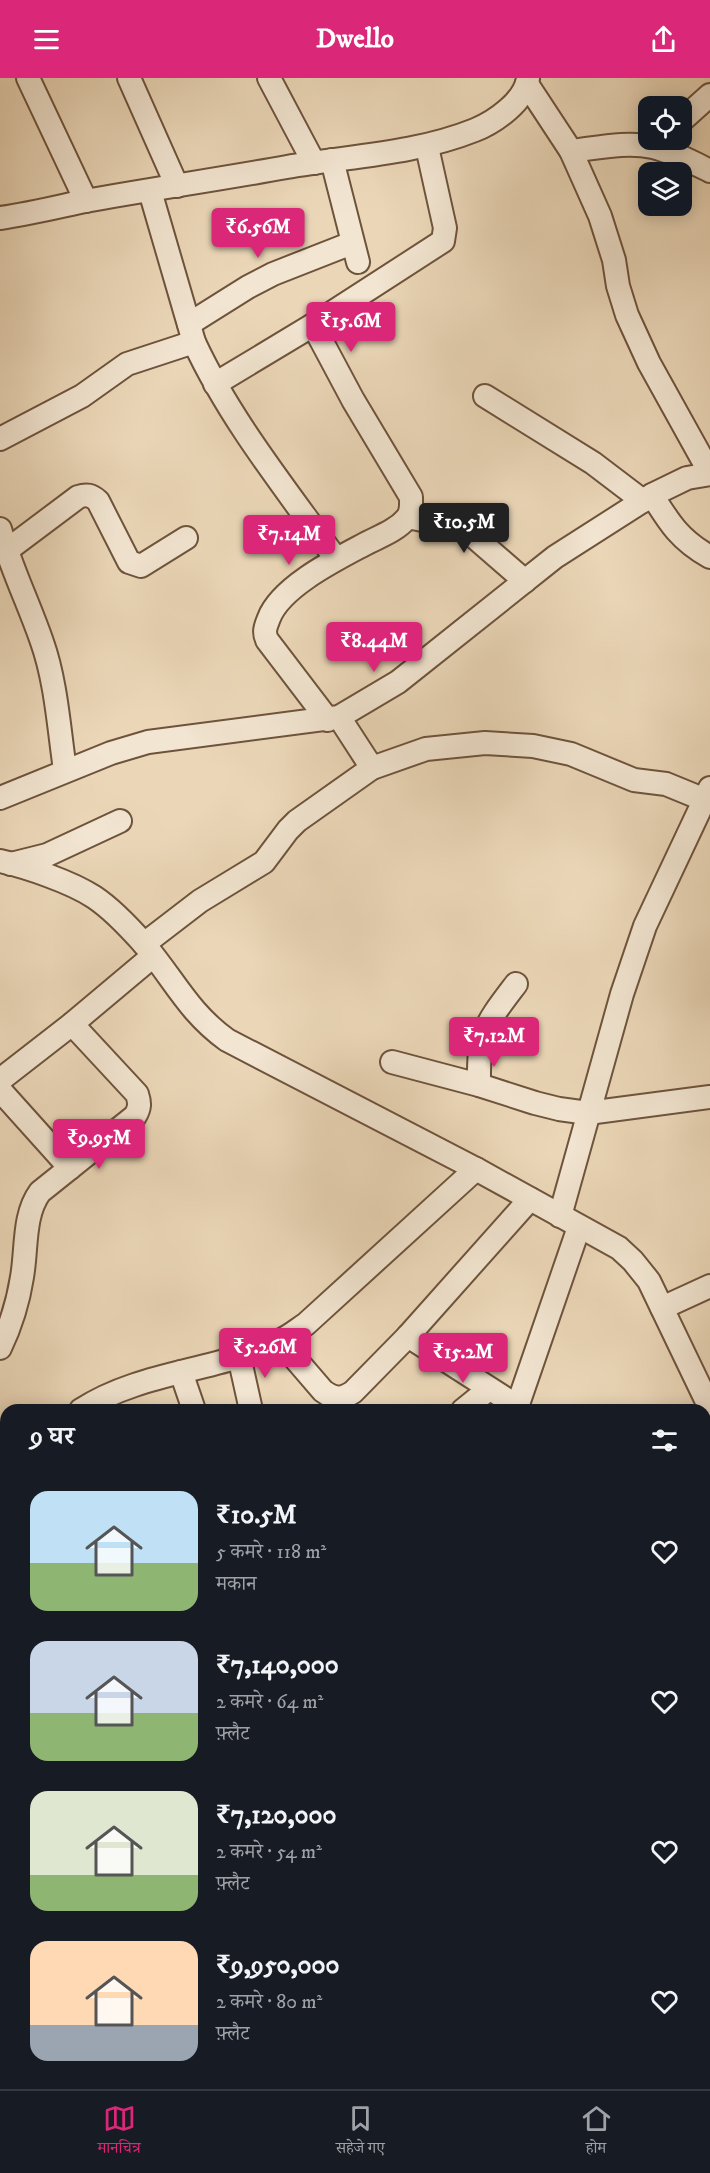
<!DOCTYPE html>
<html lang="hi">
<head>
<meta charset="utf-8">
<style>
  :root { --surface:#171b24; --page:#20242c; --text:#f1f3f6; --muted:#9ea1a6; --line:#363941; --accent:#db2777 }
  body { margin:0; font-family:"IM FELL DW Pica","Noto Serif Devanagari",serif; background:var(--page); color:var(--text); height:100vh; display:flex; flex-direction:column; font-size:22px; white-space:nowrap }
  * { box-sizing:border-box; margin:0 }
  p { font-size:20px; color:var(--muted) }
  .icon { flex:none; width:33px; height:33px; fill:none; stroke:currentColor; stroke-width:2; stroke-linecap:round; stroke-linejoin:round }
  .map { position:relative; flex:1; overflow:hidden }
  .panel { position:absolute; left:0px; top:1326px; width:711px; height:686px; display:flex; flex-direction:column; background:var(--surface); border-radius:18px 18px 0 0; box-shadow:0 3px 15px #0003 }
  .panel>* { flex:none }
  .tools { position:absolute; left:638px; top:18px; display:grid; gap:12px }
  .tools a { display:grid; place-items:center; width:54px; height:54px; border-radius:12px; background:var(--surface); box-shadow:0 3px 15px #0003; font-size:30px }
  .price { position:absolute; translate:-50% -51px; padding:0 14px; border-radius:6px; background:var(--accent); color:#fff; font-size:20px; line-height:39px; filter:drop-shadow(0 2px 3px #0008) }
  .price::after { content:''; position:absolute; left:50%; top:36px; width:18px; height:14px; margin-left:-9px; background:inherit; clip-path:polygon(0 0,100% 0,50% 100%) }
  .price.selected { background:#222; color:#fff }
  ul { padding:0; list-style:none }
  li { display:flex; align-items:center; gap:18px; height:150px; padding:0 30px }
  li span { display:grid; place-items:center; flex:none; width:168px; height:120px; border-radius:18px; color:#555 }
  li>.icon { margin-inline-start:auto }
  span .icon { width:72px; height:72px; fill:#fffc; stroke-width:1 }
  li b { font-size:26px }
  h2 { display:flex; justify-content:space-between; align-items:center; height:72px; padding:0 30px; font-size:26px }
  header { display:flex; justify-content:space-between; align-items:center; height:78px; padding:0 30px; background:var(--accent); color:#fff; font-size:27px; font-weight:700 }
  .dock { display:flex; justify-content:space-around; align-items:center; height:84px; border-top:2px solid var(--line); background:var(--surface); font-size:16px; color:var(--muted) }
  .dock a { display:grid; justify-items:center; gap:3px }
  .dock .selected { color:var(--accent) }
  .map>svg:first-child { display:block }
  .lines { fill:none; stroke-linecap:round; stroke-linejoin:round }
  .minor-casing { stroke:#6e533c; stroke-width:26 }
  .minor { stroke:#f2e5d1; stroke-width:22 }
  .rail-casing { stroke:#452713; stroke-width:7 }
  .rail { stroke:#f2e5d1; stroke-width:4.5; stroke-dasharray:14; stroke-linecap:butt }
</style>
</head>
<body>
<header><svg class="icon" aria-label="menu" viewBox="0 0 24 24"><path d="M4 6h16M4 12h16M4 18h16"/></svg>Dwello<svg class="icon" aria-label="share" viewBox="0 0 24 24"><path d="M12 15V3M7 8l5-5 5 5M5 13v7h14v-7"/></svg></header>
<div class="map">
<svg width="710" height="2011" viewBox="0 0 710 2011">
  <rect width="100%" height="100%" fill="#ebd7b8"/>
  <filter id="stains"><feTurbulence type="fractalNoise" baseFrequency=".00333" numOctaves="4"/><feColorMatrix values="0 0 0 0 .2 0 0 0 0 .09 0 0 0 0 .02 0 0 0 .5 -.17"/></filter>
  <radialGradient id="worn" r=".72"><stop offset=".6" stop-color="#630" stop-opacity="0"/><stop offset="1" stop-color="#630" stop-opacity=".3"/></radialGradient>
  <g class="lines">
    <defs>
      <g id="minor">
        <polyline points="28,0 86,123"/>
        <polyline points="129,0 177,108"/>
        <polyline points="269,0 314,85"/>
        <polyline points="527,6 571,73 600,138 614,182 618,208 627,237 649,285 710,395"/>
        <polyline points="681,43 710,17"/>
        <path d="M571,73C597,70 627,63 653,69C673,74 692,84 710,93"/>
        <polyline points="332,82 358,184"/>
        <path d="M150,113L194,264C230,342 286,411 336,481"/>
        <path d="M0,140C29,136 57,129 85,123C152,111 220,101 287,89C350,78 415,76 475,52C495,44 525,23 528,0"/>
        <polyline points="189,246 248,209 273,196 352,165"/>
        <path d="M313,247L353,322L411,419C411,427 412,434 407,440C397,452 381,458 367,465C339,480 281,508 269,540C266,548 263,553 267,562L328,642"/>
        <polyline points="215,306 313,247 443,163 445,150 427,69"/>
        <polyline points="485,318 593,385 643,423"/>
        <polyline points="0,361 82,318 127,286 194,264"/>
        <path d="M652,417C670,446 680,462 710,479"/>
        <polyline points="408,439 465,451 525,503"/>
        <path d="M0,451C11,490 29,526 42,564C56,603 59,651 65,692"/>
        <path d="M6,473L78,419C87,416 91,417 98,423L129,484L141,488L186,460"/>
        <polyline points="339,639 372,690"/>
        <polyline points="0,720 111,675 148,664 339,639 398,604 555,479 652,417 687,400 710,396"/>
        <path d="M0,783C27,789 71,804 94,819C112,831 129,849 144,866C174,901 188,934 227,962L476,1091L619,1170L633,1183L649,1203L710,1330"/>
        <polyline points="11,786 47,777 120,743"/>
        <polyline points="144,866 200,823 264,784 288,752 297,743 372,690 426,671 485,665 533,668 571,676 634,702 666,706 710,724"/>
        <polyline points="392,984 479,1007 535,1025 559,1031 588,1035 710,1019"/>
        <polyline points="0,1002 72,946 153,878"/>
        <path d="M479,1007C478,954 485,947 516,906"/>
        <polyline points="0,1012 70,1090"/>
        <polyline points="560,1138 622,916 645,848 710,710"/>
        <polyline points="662,1230 710,1208"/>
        <polyline points="408,1258 517,1328"/>
        <path d="M280,1263L323,1313C334,1321 341,1322 353,1314L408,1258L530,1121"/>
        <path d="M0,1270C11,1247 18,1225 22,1199C27,1171 23,1137 40,1114L135,1038C140,1030 140,1025 137,1016L72,946"/>
        <polyline points="239,1278 251,1332"/>
        <polyline points="181,1294 194,1332"/>
        <path d="M81,1332C141,1293 216,1294 279,1263C289,1259 297,1252 306,1246L476,1091"/>
        <polyline points="463,1332 489,1311"/>
        <polyline points="516,1332 579,1149"/>
        <polyline points="0,1404 6,1398"/>
        <polyline points="0,1513 6,1507"/>
        <polyline points="0,1548 6,1550"/>
        <polyline points="705,1557 710,1556"/>
        <polyline points="705,1623 710,1621"/>
        <polyline points="0,1924 6,1923"/>
        <polyline points="506,2006 512,2011"/>
        <polyline points="248,2011 251,2006"/>
      </g>
    </defs>
    <!-- minor casing -->
    <use href="#minor" class="minor-casing"/>
    <!-- minor -->
    <use href="#minor" class="minor"/>
    <defs>
      <g id="rail">
        <polyline points="0,1633 6,1635"/>
        <polyline points="0,1644 6,1647"/>
        <polyline points="0,1657 6,1659"/>
        <polyline points="705,1884 710,1886"/>
        <polyline points="705,1897 710,1898"/>
        <polyline points="705,1910 710,1912"/>
      </g>
    </defs>
    <!-- rail casing -->
    <use href="#rail" class="rail-casing"/>
    <!-- rail -->
    <use href="#rail" class="rail"/>
  </g>
  <rect width="100%" height="100%" filter="url(#stains)"/>
  <rect width="100%" height="100%" fill="url(#worn)"/>
</svg>
<div class="tools">
<a><svg class="icon" aria-label="locate" viewBox="0 0 24 24"><circle cx="12" cy="12" r="6"/><path d="M12 2v4M12 18v4M2 12h4M18 12h4"/></svg></a>
<a><svg class="icon" aria-label="layers" viewBox="0 0 24 24"><path d="M12 4l9 5-9 5-9-5zM3 14l9 5 9-5"/></svg></a>
</div>
<b class="price" style="left:258px;top:181px">₹6.56M</b>
<b class="price" style="left:351px;top:275px">₹15.6M</b>
<b class="price selected" style="left:464px;top:476px">₹10.5M</b>
<b class="price" style="left:289px;top:488px">₹7.14M</b>
<b class="price" style="left:374px;top:595px">₹8.44M</b>
<b class="price" style="left:494px;top:990px">₹7.12M</b>
<b class="price" style="left:99px;top:1092px">₹9.95M</b>
<b class="price" style="left:265px;top:1301px">₹5.26M</b>
<b class="price" style="left:463px;top:1306px">₹15.2M</b>
<section class="panel">
<h2>9 घर<svg class="icon" aria-label="filters" viewBox="0 0 24 24"><path d="M4 7h16M4 17h16"/><circle cx="9" cy="7" r="2"/><circle cx="15" cy="17" r="2"/></svg></h2>
<ul>
<li><span style="background:linear-gradient(#bfe0f5 60%,#8fb573 0)"><svg class="icon" aria-label="home" viewBox="0 0 24 24"><path d="M3 11l9-7 9 7M6 9v11h12V9"/></svg></span><div><b>₹10.5M</b><p>5 कमरे · 118 m²</p><p>मकान</p></div><svg class="icon" aria-label="heart" viewBox="0 0 24 24"><path d="M12 20l-8-8c-3-5 5-10 8-4 3-6 11-1 8 4z"/></svg></li>
<li><span style="background:linear-gradient(#c9d6e8 60%,#8fb573 0)"><svg class="icon" aria-label="home" viewBox="0 0 24 24"><path d="M3 11l9-7 9 7M6 9v11h12V9"/></svg></span><div><b>₹7,140,000</b><p>2 कमरे · 64 m²</p><p>फ़्लैट</p></div><svg class="icon" aria-label="heart" viewBox="0 0 24 24"><path d="M12 20l-8-8c-3-5 5-10 8-4 3-6 11-1 8 4z"/></svg></li>
<li><span style="background:linear-gradient(#dfe7d0 70%,#8fb573 0)"><svg class="icon" aria-label="home" viewBox="0 0 24 24"><path d="M3 11l9-7 9 7M6 9v11h12V9"/></svg></span><div><b>₹7,120,000</b><p>2 कमरे · 54 m²</p><p>फ़्लैट</p></div><svg class="icon" aria-label="heart" viewBox="0 0 24 24"><path d="M12 20l-8-8c-3-5 5-10 8-4 3-6 11-1 8 4z"/></svg></li>
<li><span style="background:linear-gradient(#ffd9b3 70%,#9aa5b1 0)"><svg class="icon" aria-label="home" viewBox="0 0 24 24"><path d="M3 11l9-7 9 7M6 9v11h12V9"/></svg></span><div><b>₹9,950,000</b><p>2 कमरे · 80 m²</p><p>फ़्लैट</p></div><svg class="icon" aria-label="heart" viewBox="0 0 24 24"><path d="M12 20l-8-8c-3-5 5-10 8-4 3-6 11-1 8 4z"/></svg></li>
</ul>
</section>
</div>
<nav class="dock">
<a class="selected"><svg class="icon" aria-label="map" viewBox="0 0 24 24"><path d="M3 6l6-2 6 2 6-2v14l-6 2-6-2-6 2zM9 4v14M15 6v14"/></svg>मानचित्र</a>
<a><svg class="icon" aria-label="saved" viewBox="0 0 24 24"><path d="M7 4h10v16l-5-4-5 4z"/></svg>सहेजे गए</a>
<a><svg class="icon" aria-label="home" viewBox="0 0 24 24"><path d="M3 11l9-7 9 7M6 9v11h12V9"/></svg>होम</a>
</nav>
</body>
</html>
